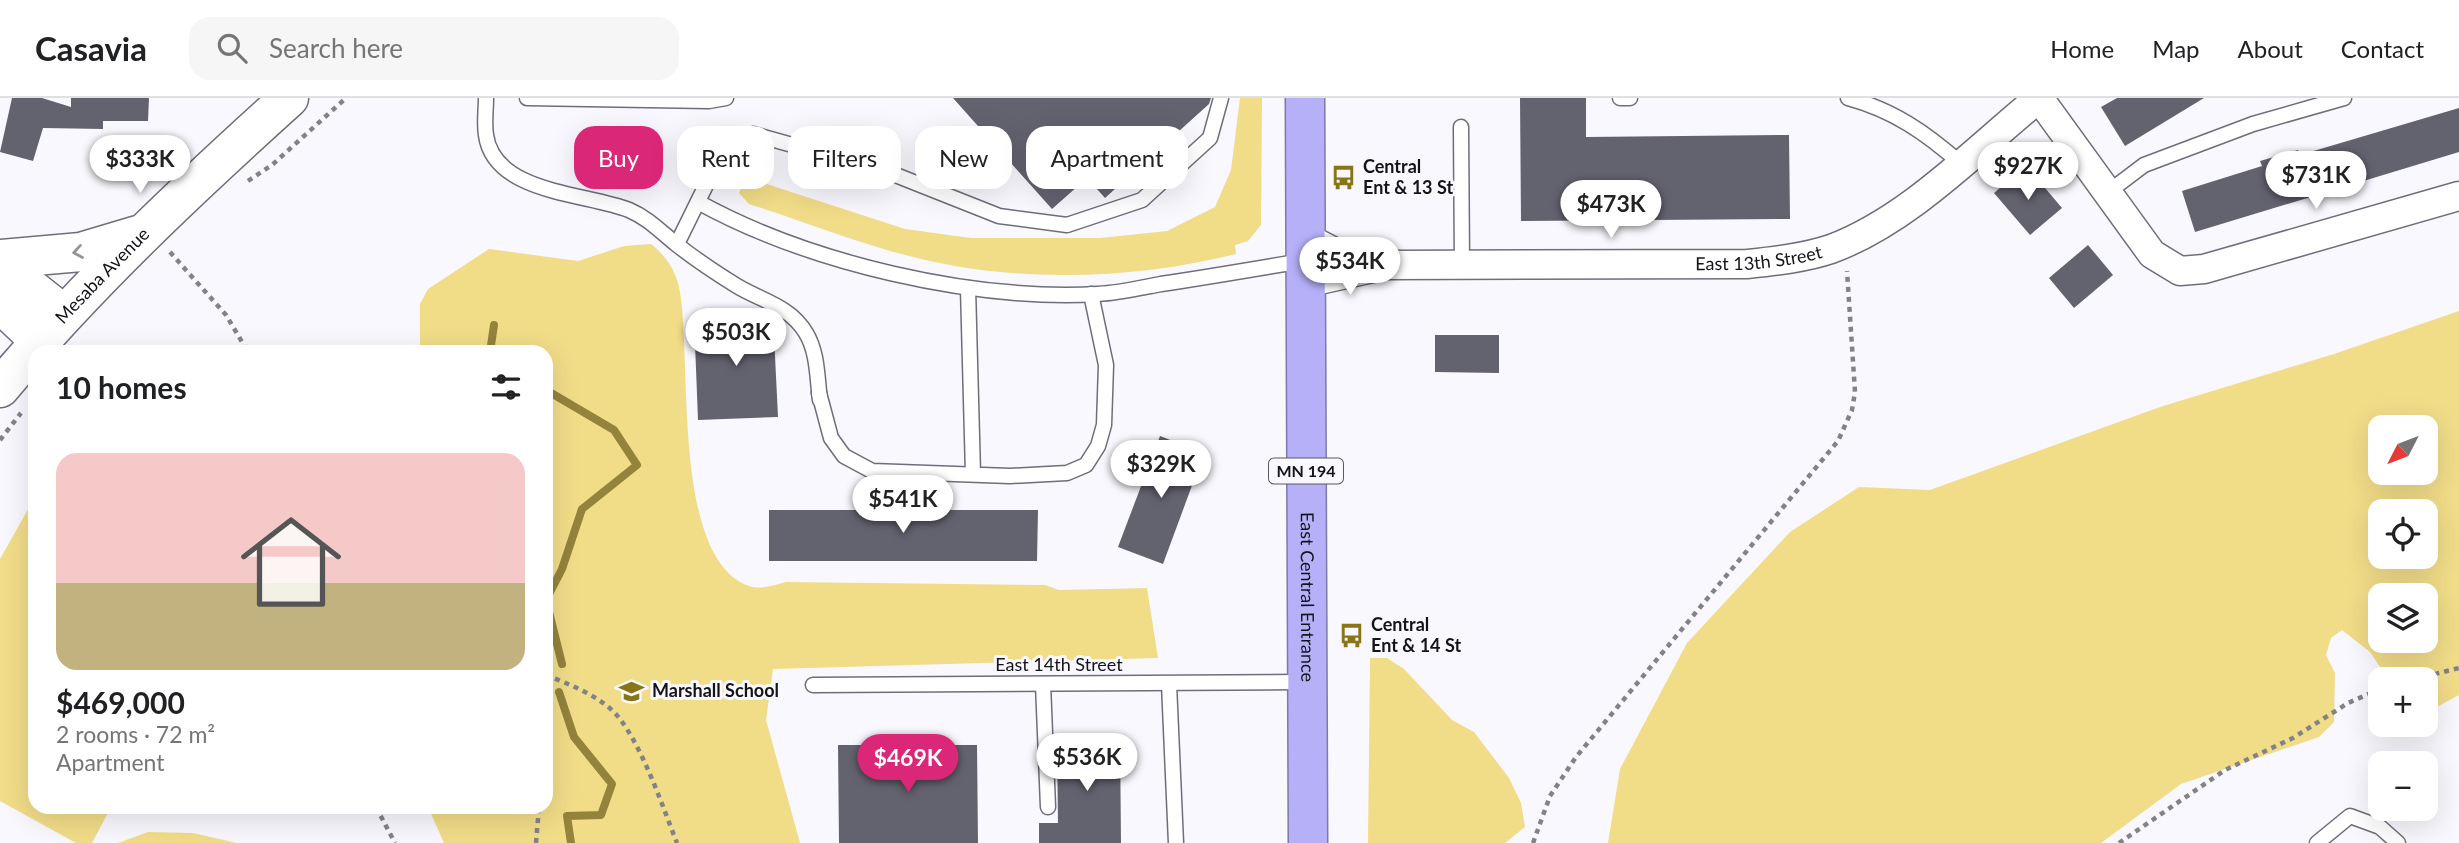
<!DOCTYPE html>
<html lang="en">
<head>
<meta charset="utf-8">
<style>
  :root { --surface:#fff; --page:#f6f6f6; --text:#202124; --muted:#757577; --line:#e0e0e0; --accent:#db2777 }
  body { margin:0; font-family:Lato,sans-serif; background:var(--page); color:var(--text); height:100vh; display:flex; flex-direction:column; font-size:26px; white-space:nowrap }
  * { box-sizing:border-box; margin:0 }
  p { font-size:23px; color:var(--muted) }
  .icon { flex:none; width:38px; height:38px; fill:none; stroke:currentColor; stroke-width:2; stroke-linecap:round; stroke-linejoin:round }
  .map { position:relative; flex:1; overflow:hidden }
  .details { position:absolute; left:28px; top:247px; width:525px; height:469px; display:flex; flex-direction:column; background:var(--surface); border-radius:21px; box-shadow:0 7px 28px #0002 }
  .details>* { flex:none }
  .top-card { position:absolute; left:574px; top:28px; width:665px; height:63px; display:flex; gap:14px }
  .needle { width:46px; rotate:228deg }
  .fabs { position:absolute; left:2368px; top:317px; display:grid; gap:14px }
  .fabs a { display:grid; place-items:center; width:70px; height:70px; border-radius:14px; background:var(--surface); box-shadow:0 7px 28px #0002; font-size:35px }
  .price { position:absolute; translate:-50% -60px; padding:0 16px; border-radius:24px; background:#fff; color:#222; font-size:23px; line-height:46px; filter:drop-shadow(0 2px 4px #0008) }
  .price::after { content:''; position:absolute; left:50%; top:42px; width:21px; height:16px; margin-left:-10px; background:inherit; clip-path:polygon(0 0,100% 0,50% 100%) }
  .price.current { background:var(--accent); color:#fff }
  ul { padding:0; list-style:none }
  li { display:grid; align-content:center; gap:14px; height:371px; padding:0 28px }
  li span { display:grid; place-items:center; height:217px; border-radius:21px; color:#555 }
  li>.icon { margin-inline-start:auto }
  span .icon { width:126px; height:126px; fill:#fffc; stroke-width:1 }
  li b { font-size:30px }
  h2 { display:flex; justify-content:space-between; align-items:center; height:84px; padding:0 28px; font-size:30px }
  .tag { padding:0 24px; border-radius:21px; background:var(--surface); box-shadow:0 7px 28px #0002; font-size:24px; line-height:63px }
  .tag.current { background:var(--accent); color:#fff }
  header { display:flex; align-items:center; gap:42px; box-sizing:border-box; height:98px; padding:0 35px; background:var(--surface); border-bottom:2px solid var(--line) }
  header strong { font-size:33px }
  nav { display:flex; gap:38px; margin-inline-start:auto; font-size:24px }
  .search { width:490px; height:63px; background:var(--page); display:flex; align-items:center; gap:18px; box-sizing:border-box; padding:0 24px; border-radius:21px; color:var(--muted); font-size:26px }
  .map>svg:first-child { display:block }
  .green { fill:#f1dc88; fill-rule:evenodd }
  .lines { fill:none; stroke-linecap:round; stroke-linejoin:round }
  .stream { stroke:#94833b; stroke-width:8 }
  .building { fill:#63626f }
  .lane-casing { stroke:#6e6e7a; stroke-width:17 }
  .street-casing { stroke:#6e6e7a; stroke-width:31 }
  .secondary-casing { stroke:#6e6e7a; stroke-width:41 }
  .highway-casing { stroke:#7d79aa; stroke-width:41 }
  .path { stroke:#828287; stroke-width:4.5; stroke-dasharray:5 5; stroke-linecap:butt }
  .lane { stroke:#fff; stroke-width:14 }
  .street { stroke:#fff; stroke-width:28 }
  .secondary { stroke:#fff; stroke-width:38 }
  .highway { stroke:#b6b0f9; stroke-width:38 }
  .oneway { stroke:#959597 }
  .labels { text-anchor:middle; stroke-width:6; stroke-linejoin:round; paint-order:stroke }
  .shield { fill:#f8f8fe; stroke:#58585d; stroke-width:2 }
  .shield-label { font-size:16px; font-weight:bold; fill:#131318 }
  .poi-label { font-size:18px; font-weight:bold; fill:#131318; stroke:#f8f8fe; text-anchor:start }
  .street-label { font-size:18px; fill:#131318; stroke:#f8f8fe }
</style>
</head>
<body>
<header>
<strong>Casavia</strong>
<div class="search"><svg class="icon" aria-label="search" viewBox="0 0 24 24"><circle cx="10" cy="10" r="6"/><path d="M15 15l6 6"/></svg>Search here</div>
<nav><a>Home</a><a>Map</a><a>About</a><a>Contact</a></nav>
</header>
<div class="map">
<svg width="2459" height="745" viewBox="0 0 2459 745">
  <rect width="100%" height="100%" fill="#f8f8fe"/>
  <!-- green -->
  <g class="green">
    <path d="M1240,0H1262L1261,127L1248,143L1235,147L1236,156C1136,181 1021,185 921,161C862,147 806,124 749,106L739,95L743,85L751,81L905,131L971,140H1100L1167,133L1215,109L1231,72Z"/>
    <path d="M651,146C665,157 675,171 679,189C693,258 670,460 749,488C760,492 775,487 786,484L1045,487L1059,492L1147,490L1158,560L773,571L766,622L800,745H444L428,709H546V254H420V206L428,191L489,151L578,163L624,148Z"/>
    <path d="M2459,213V597L2433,611L2426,608V581H2388L2370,554L2342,532L2331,540L2326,557L2335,575L2334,624L2319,639L2181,686L2101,745H1608L1620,671L1687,545L1790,434L1859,389L1930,392L2163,308L2334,256ZM2426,329V374H2380V329ZM2426,413V458H2380V413ZM2426,497V542H2380V497Z"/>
    <polygon points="35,399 35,709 111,709 92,745 76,745 0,703 0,461"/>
    <polygon points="1370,560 1387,560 1404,571 1452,622 1474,634 1509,680 1521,705 1525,729 1505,745 1368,745"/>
    <polygon points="148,734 193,735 237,745 118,745"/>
  </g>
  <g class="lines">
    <!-- stream -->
    <g class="stream">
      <polyline points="490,254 494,227"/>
      <polyline points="546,292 614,332 637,367 582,411 562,471 546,502 562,566"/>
      <polyline points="559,594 574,639 612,686 601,717 567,718 571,745"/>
    </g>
  </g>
  <!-- building -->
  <g class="building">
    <polygon points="12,0 42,0 71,9 71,0 149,0 148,23 103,23 103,31 43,30 33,63 0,54"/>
    <polygon points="953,0 1211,0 1209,6 1105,100 1087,80 1052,111"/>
    <polygon points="1520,0 1586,0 1586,39 1789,37 1790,121 1521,123"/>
    <polygon points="2117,0 2204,0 2125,48 2101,9"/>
    <polygon points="2459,10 2459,54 2195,134 2182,93 2262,68 2260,63 2298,52 2300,57"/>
    <polygon points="2030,72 2062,110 2030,137 1994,95 2014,78 2018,83"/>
    <polygon points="2088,147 2113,177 2074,210 2049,180"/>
    <polygon points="773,217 778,319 698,322 694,220"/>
    <polygon points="1435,237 1499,237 1499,275 1435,274"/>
    <polygon points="1160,338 1204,355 1163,466 1118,449"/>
    <polygon points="769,412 1038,412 1037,463 769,463"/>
    <polygon points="1075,638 1120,638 1121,745 1039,745 1039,725 1058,725 1057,647 1076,647"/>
    <polygon points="838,647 977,647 978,745 839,745"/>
  </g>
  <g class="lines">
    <defs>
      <g id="lane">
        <path d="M486,0C486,12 484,25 486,37C494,96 587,95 629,112C648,120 660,133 676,146C695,161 716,175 737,188C762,203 790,208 806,235C818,255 817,280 820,302"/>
        <polyline points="527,0 709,3 726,0"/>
        <polyline points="1620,0 1630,0"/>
        <path d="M1848,0C1893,12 1926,35 1960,65"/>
        <polyline points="1461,29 1462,167"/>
        <polyline points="2107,95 2144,67 2253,26 2344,0"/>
        <path d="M698,104C809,165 971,203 1098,196C1119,195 1140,190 1161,186C1208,179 1255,171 1302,163"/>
        <polyline points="677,146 708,83 753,36 888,74 999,118 1067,127 1142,102 1210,40 1221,0"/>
        <polyline points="968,190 973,376"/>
        <polyline points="819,295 831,340 844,358 872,373 1010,378 1067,375 1086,367 1098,348 1104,327 1106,267 1091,196"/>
        <polyline points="1043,586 1048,709"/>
        <polyline points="1169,586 1176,745"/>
        <polyline points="813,587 1306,584"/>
        <polyline points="2317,745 2350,718 2380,729 2398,745"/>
      </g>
      <g id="street">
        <polyline points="2039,0 2152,156 2180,173 2204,171 2459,98"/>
        <polyline points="1305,139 1338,156 1376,166"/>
        <path id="s1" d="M1306,185L1386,167L1747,166C1775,163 1804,160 1831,151C1909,122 1975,52 2039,0"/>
      </g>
      <g id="secondary">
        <polyline points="0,161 81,154 138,137"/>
        <polyline points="0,166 63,216"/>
        <polyline points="0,205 39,242"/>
        <path id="s2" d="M0,290C88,185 187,92 289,0"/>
      </g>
      <g id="highway">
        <path id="s3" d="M1305,0L1308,745"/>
      </g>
    </defs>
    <!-- lane casing -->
    <use href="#lane" class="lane-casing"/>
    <!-- street casing -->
    <use href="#street" class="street-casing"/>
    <!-- secondary casing -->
    <use href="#secondary" class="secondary-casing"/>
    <!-- highway casing -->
    <use href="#highway" class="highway-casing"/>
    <!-- path -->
    <g class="path">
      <polyline points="248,83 272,67 346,0"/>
      <polyline points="170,154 226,217 248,254"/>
      <polyline points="0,342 21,315"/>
      <path d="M546,577C571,587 603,599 620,621C644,653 662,707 677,745"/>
      <polyline points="2415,581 2459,570"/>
      <polyline points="376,709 395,745"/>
      <polyline points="536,745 539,709"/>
      <polyline points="1533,745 1550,698 1576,659 1838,343 1852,312 1855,294 1847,173"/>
      <polyline points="2119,745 2225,672 2293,640 2348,605 2380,591"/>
    </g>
    <!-- lane -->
    <use href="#lane" class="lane"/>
    <!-- street -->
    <use href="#street" class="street"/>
    <!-- secondary -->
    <use href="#secondary" class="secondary"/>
    <!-- highway -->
    <use href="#highway" class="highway"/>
  </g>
  <!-- one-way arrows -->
  <defs><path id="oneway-chevron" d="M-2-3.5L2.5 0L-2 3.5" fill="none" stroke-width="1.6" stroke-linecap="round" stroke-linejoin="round" transform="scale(1.75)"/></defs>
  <use class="oneway" href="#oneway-chevron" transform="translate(78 154) rotate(170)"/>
  <!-- icons -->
  <defs>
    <symbol id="bus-bare" viewBox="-9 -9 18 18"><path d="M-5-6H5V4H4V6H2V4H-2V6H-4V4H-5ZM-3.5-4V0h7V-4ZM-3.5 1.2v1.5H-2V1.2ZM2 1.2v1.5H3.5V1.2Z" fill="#887518" stroke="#f8f8fe" stroke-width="2.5" paint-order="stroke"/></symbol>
    <symbol id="school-bare" viewBox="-9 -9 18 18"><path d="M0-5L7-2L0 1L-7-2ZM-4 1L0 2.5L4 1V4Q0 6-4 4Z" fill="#887518" stroke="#f8f8fe" stroke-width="2.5" paint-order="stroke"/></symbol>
  </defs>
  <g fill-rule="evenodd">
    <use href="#bus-bare" x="1326" y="62" width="35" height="35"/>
    <use href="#bus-bare" x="1334" y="520" width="35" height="35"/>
    <use href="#school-bare" x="614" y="576" width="35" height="35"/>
  </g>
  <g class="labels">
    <!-- shield labels -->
    <rect class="shield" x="1269" y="360.5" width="74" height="25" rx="5"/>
    <g class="shield-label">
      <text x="1306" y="379">MN 194</text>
    </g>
    <!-- poi labels -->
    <g class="poi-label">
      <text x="1363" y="75">Central<tspan x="1363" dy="21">Ent &amp; 13 St</tspan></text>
      <text x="1371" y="533">Central<tspan x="1371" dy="21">Ent &amp; 14 St</tspan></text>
      <text x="652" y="599">Marshall School</text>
    </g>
    <!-- street labels -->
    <g class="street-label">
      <text dy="6" stroke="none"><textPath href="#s1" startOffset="455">East 13th Street</textPath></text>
      <text dy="6" stroke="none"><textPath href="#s2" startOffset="152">Mesaba Avenue</textPath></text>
      <text dy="6" stroke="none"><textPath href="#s3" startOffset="499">East Central Entrance</textPath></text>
      <text x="1059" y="573">East 14th Street</text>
    </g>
  </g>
</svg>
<div class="fabs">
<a><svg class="needle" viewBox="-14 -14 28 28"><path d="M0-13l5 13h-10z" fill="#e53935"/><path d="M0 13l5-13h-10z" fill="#757577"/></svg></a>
<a><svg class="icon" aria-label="locate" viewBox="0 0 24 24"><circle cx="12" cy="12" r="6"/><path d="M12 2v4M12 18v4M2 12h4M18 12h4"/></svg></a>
<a><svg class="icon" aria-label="layers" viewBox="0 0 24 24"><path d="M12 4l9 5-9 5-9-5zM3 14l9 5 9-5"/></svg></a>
<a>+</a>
<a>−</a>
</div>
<b class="price" style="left:140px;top:97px">$333K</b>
<b class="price" style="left:2028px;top:104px">$927K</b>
<b class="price" style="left:2316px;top:113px">$731K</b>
<b class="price" style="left:1611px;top:142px">$473K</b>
<b class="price" style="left:1350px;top:199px">$534K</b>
<b class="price" style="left:736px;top:270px">$503K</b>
<b class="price" style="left:1161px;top:402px">$329K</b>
<b class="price" style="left:903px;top:437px">$541K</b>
<b class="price" style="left:1087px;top:695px">$536K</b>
<b class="price current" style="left:908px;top:696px">$469K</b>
<div class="top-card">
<a class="tag current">Buy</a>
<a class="tag">Rent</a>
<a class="tag">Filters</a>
<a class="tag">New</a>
<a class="tag">Apartment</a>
</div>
<section class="details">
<h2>10 homes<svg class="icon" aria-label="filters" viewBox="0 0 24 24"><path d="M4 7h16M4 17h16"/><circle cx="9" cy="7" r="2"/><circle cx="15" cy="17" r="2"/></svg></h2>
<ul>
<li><span style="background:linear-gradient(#f6c9c9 60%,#c2b280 0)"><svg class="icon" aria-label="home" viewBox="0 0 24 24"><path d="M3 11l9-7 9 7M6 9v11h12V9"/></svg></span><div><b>$469,000</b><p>2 rooms · 72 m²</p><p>Apartment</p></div></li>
</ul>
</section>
</div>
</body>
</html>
